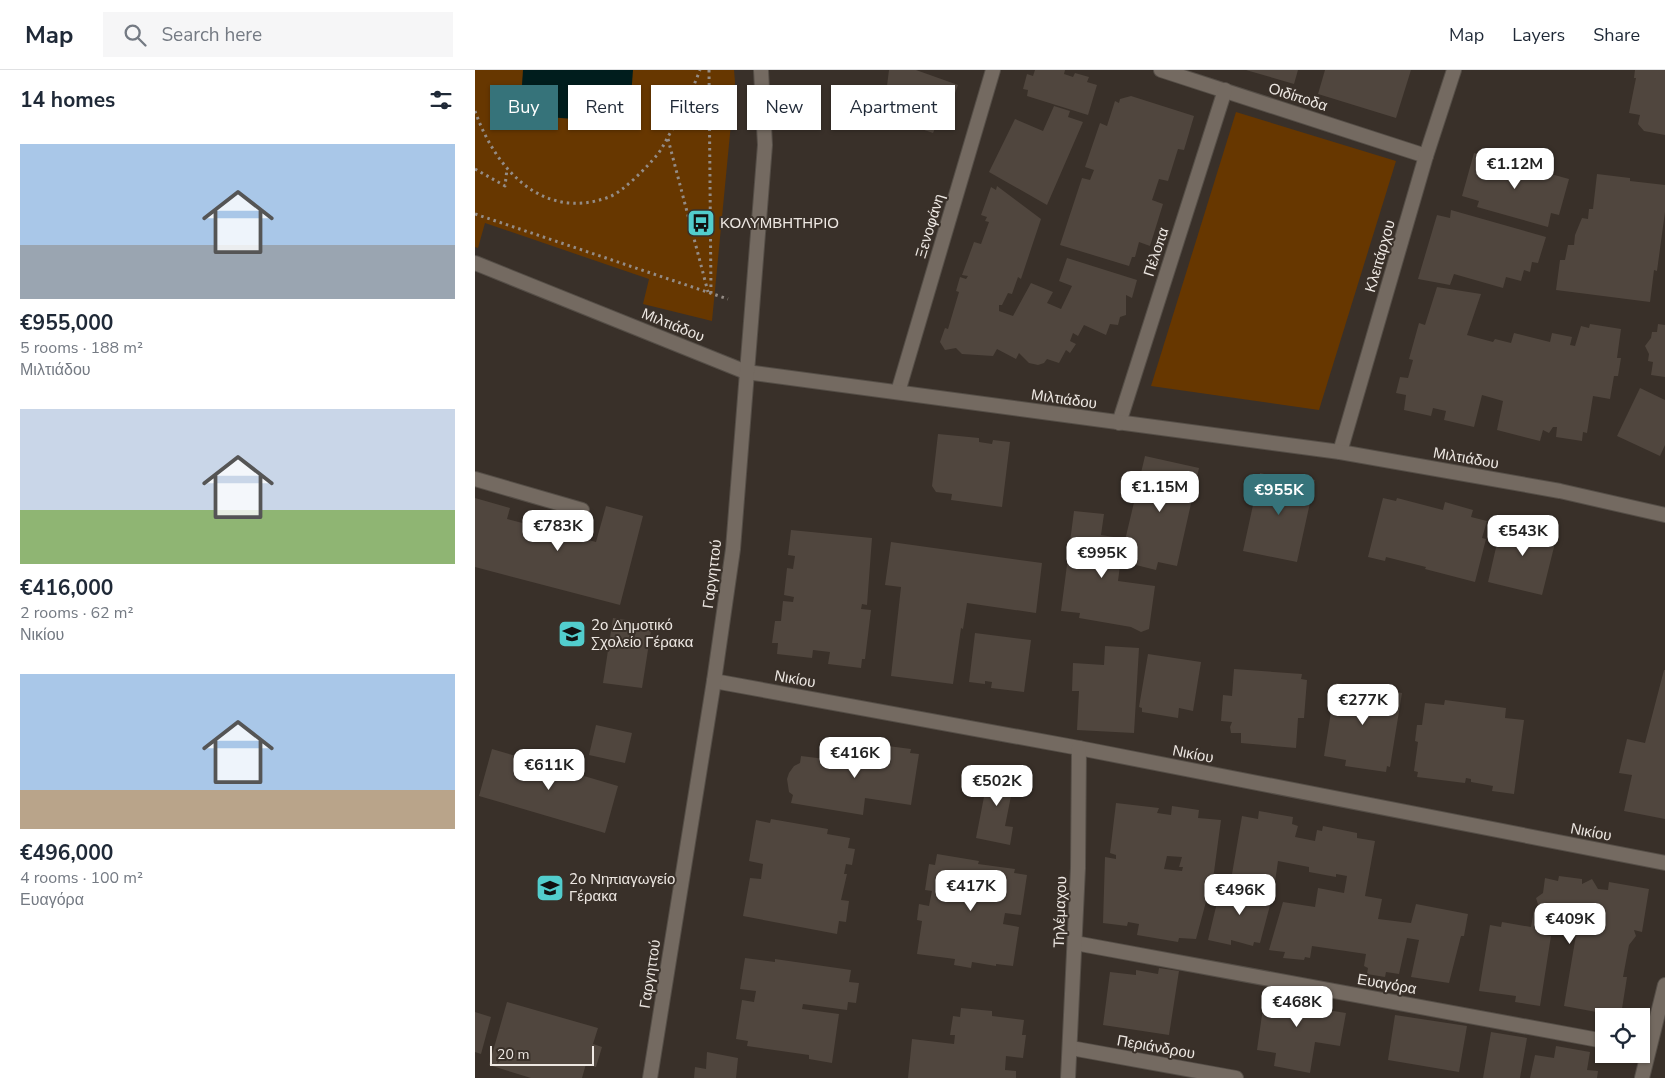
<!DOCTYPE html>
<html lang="en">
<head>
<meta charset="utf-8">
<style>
  :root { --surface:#fff; --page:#f6f6f7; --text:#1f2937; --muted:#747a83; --line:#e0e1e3; --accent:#36737a }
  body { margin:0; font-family:"Nunito Sans",sans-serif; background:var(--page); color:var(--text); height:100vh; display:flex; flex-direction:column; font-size:19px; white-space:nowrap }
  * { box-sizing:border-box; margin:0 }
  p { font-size:16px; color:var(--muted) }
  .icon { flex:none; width:28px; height:28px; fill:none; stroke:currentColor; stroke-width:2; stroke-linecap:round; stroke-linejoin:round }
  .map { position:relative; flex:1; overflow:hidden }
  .details { display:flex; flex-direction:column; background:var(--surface); width:475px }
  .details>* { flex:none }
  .top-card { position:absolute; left:15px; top:15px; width:475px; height:45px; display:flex; gap:10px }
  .tools { position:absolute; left:1120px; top:938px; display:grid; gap:10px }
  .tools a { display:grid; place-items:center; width:55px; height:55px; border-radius:0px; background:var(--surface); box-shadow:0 1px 4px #0004; font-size:25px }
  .scale { position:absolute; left:15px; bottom:12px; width:104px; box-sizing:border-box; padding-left:5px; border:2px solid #ede7e2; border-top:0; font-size:14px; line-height:18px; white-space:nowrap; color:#ede7e2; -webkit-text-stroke:4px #393029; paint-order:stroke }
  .price { position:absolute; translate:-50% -42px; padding:0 11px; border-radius:10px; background:#fff; color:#222; font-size:16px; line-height:32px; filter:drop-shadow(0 1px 2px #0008) }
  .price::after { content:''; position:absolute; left:50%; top:30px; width:15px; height:11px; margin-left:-8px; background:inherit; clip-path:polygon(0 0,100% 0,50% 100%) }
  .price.on { background:var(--accent); color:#fff }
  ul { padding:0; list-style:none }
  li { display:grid; align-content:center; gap:10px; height:265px; padding:0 20px }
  li span { display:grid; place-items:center; height:155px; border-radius:0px; color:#555 }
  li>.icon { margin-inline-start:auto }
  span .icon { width:90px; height:90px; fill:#fffc; stroke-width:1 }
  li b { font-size:21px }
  h2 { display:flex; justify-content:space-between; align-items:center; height:60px; padding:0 20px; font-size:21px }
  .chip { padding:0 18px; border-radius:0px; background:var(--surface); box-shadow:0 1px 4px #0004; font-size:18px; line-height:45px }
  .chip.on { background:var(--accent); color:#fff }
  header { display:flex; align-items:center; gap:30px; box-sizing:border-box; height:70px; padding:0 25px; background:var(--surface); border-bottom:1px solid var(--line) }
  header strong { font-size:24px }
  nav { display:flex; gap:28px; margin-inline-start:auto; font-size:18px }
  .search { width:350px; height:45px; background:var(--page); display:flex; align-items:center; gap:12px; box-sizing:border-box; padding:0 18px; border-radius:0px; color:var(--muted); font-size:19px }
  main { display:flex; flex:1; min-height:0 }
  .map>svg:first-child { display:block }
  .green { fill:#673700 }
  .water { fill:#001d1d }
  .building { fill:#50463e; fill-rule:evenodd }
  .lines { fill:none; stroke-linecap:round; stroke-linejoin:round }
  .pedestrian-casing { stroke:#554e47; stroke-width:16 }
  .minor-casing { stroke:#554e47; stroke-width:16 }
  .tertiary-casing { stroke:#554e47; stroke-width:16 }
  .path { stroke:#948c86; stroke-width:3; stroke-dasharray:2.5 4; stroke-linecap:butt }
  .pedestrian { stroke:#746a61; stroke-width:14 }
  .minor { stroke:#746a61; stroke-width:14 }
  .tertiary { stroke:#746a61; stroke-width:14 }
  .labels { text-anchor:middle; stroke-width:4; stroke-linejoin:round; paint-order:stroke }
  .street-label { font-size:15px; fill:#ede7e2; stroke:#393029 }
  .poi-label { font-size:15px; fill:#ede7e2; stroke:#393029; text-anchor:start }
</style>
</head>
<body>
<header>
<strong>Map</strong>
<div class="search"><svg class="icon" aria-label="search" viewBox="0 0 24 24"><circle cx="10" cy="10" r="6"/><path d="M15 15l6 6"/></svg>Search here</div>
<nav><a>Map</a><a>Layers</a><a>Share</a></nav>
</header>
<main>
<section class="details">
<h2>14 homes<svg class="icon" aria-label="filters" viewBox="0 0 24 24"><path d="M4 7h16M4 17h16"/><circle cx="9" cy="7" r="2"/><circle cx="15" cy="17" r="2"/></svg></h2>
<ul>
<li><span style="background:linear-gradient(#a9c7e8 65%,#9aa5b1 0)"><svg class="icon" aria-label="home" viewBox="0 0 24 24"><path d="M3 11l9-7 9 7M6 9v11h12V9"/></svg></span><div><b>€955,000</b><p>5 rooms · 188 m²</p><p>Μιλτιάδου</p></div></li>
<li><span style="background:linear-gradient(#c9d6e8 65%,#8fb573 0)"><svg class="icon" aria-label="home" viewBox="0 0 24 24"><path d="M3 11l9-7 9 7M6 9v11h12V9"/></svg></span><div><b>€416,000</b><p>2 rooms · 62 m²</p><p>Νικίου</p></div></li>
<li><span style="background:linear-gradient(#a9c7e8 75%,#b9a48a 0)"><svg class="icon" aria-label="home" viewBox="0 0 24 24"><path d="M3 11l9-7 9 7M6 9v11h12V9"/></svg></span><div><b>€496,000</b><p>4 rooms · 100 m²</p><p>Ευαγόρα</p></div></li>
</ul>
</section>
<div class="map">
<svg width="1190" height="1008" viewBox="0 0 1190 1008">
  <rect width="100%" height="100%" fill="#393029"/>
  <!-- green -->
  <g class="green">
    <polygon points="0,0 259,0 260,12 237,251 168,234 174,209 10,153 3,178 0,177"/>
    <polygon points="761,42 921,91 844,340 676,316"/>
  </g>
  <!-- water -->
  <polygon class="water" points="48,0 158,0 154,53 45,45"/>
  <!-- building -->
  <g class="building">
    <polygon points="414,0 441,0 483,15 467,58 461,56 458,63 420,50 423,40 418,38 422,27 411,24"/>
    <polygon points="560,0 590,0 589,4 598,7 600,3 614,7 612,12 622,15 613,45 552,26 553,20 548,19 552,4 558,6"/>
    <polygon points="771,0 823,0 819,14"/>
    <polygon points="850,0 936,0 921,48 843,24"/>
    <polygon points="1160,0 1190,0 1190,65 1169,61 1163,54 1165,45 1154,43 1161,8 1159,8"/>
    <polygon points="656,26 719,46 709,80 703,79 693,111 684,109 677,130 688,134 675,176 664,172 660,187 657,187 654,196 585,175 607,108 615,110 619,100 610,97 625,53 632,56 640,31 644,33 645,29"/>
    <polygon points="579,36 595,41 593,47 608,52 572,135 514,102 540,49 568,61"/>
    <polygon points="999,83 1094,109 1084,145 1076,143 1073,157 1002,137 1004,131 987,126"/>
    <polygon points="1122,104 1155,108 1155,111 1190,115 1190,142 1182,201 1179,200 1175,232 1081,220 1085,190 1090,190 1093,175 1099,175 1100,165 1107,148 1113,149 1114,139 1118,139"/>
    <polygon points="522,116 566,149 546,209 543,207 537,224 533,223 527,235 524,235 524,241 538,246 556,213 578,222 572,233 586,239 597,216 584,211 592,188 662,210 657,228 651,225 651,245 645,247 643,255 635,254 631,265 609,255 603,266 598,263 595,271 601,274 595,283 591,280 584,293 572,289 569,293 563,295 554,293 544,283 541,289 522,279 518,286 487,284 481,278 470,280 465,272 470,258 473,259 484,222 481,221 485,207 491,209 493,206 487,205 499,172 506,174 514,152 510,151 512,147 506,145 516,117 521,120"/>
    <polygon points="976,140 1071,167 1063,193 1057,192 1055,202 1049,200 1046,211 1031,207 1028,218 979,204 975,215 943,209 962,145 975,148"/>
    <polygon points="962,217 1006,224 992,265 1018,272 1020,269 1036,273 1039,263 1075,272 1077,263 1097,267 1095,275 1100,276 1106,256 1114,258 1115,254 1146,259 1142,288 1146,288 1143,306 1139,306 1135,329 1118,326 1112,363 1108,362 1107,371 1081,367 1082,357 1078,357 1074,363 1068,360 1065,371 1022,360 1028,331 1007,325 999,357 969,350 971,341 958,338 956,346 929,340 931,325 921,323 925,307 933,308 938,290 934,289 944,253 950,255"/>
    <polygon points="1183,254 1190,255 1190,307 1176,305 1178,292 1173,291 1174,284 1170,276 1176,268 1177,262 1182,262"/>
    <polygon points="1165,318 1190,330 1190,375 1185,386 1142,366"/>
    <polygon points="463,364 504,368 504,372 517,374 518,370 535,372 527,437 476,430 477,424 461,422 457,416"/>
    <polygon points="670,386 724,398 702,496 683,492 681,500 661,495 663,487 647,483"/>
    <polygon points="785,403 802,407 803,404 820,408 820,405 840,410 822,492 768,481"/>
    <polygon points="0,428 35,438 32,449 121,472 131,436 168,446 145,535 0,497"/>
    <polygon points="908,428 921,431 922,428 968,440 970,432 998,440 996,447 1012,451 1007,468 1011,469 1000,512 950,499 951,497 911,487 910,491 893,487"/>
    <polygon points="599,441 629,444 626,465 645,468 642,487 646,488 643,511 680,516 674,559 666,562 656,557 604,548 605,543 586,541"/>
    <polygon points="1033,449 1083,461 1067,525 1013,512 1026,456 1031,457"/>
    <polygon points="316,460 397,468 392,535 387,534 386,539 396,540 390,589 387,589 386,598 353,594 355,582 338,580 337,588 302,584 303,573 297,573 300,551 306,551 308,531 318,532 319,527 309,525 312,498 318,499 320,486 313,485"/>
    <polygon points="416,472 567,493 561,543 492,533 488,559 486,558 478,614 416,606 426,517 410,515"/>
    <polygon points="138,548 177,554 167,618 128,613"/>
    <polygon points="500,563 556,570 549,622 516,618 517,612 510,611 510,614 494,612"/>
    <polygon points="630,576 664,578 659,663 602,660 604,621 597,621 598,593 629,595"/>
    <polygon points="673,584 726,592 718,641 704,638 703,648 667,642 667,638 664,637"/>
    <polygon points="759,599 827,604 826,609 832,610 829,648 823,648 821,678 766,673 766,663 756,663 755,657 757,652 746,651 748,625 757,626"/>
    <polygon points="1189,600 1190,600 1190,749 1149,741 1157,705 1144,703 1152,669 1170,673"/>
    <polygon points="861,613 927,623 915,697 912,696 911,702 870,696 871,690 849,686 856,642 853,641 856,621 860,622"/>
    <polygon points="970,630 1031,638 1030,648 1049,650 1039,724 1017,721 1018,716 996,712 996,709 991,708 990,713 942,707 943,702 939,701 943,672 940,671 942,655 947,655 950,633 969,635"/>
    <polygon points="121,655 157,663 150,693 114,685"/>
    <polygon points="390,673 436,679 435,683 444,684 436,735 390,728 388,745 316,733 318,725 314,722 312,709 314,703 319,696 325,693 326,686 358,690 359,679 368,677 373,678 378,688 388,690"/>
    <polygon points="17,679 143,716 130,763 4,726"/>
    <polygon points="515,696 541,701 530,756 538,757 535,775 501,768"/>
    <path d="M641,733L684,738L682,743L696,745L697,736L724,740L723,748L746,750L739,802L721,869L704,868L703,872L662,865L664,854L653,852L652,856L628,853L630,787L641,789V785L635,783ZM692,786L707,787L704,797H708L707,801L689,799Z"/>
    <polygon points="784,741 818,747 817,754 823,756 820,767 840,771 842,760 847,761 848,756 882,763 882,768 900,771 890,826 907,829 903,849 936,853 941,834 993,844 989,866 986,866 974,913 936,907 944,870 932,868 924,904 911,902 910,907 892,904 893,898 889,896 891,884 837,876 835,888 830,887 829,890 808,888 810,882 794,880 808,832 840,837 843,818 869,823 872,806 861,804 861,807 834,802 834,797 803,791 800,812 757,804 767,746 783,749"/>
    <polygon points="296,749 353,759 352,764 375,768 373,778 380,779 377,795 371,794 369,804 372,804 366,830 374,831 371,852 364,851 362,864 268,846 275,808 286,809 288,794 274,791 281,750 295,753"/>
    <polygon points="462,784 504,791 503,794 540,799 539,803 552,805 546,845 530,843 528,854 544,857 538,896 521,894 521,896 497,892 496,898 479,895 480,889 442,884 447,851 442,850 444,834 454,836 457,821 450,820 454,794 460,795"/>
    <polygon points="1084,806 1107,809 1107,814 1117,809 1123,819 1133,820 1134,812 1174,819 1167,862 1159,860 1161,866 1154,875 1148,907 1152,907 1146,945 1143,946 1089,936 1101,865 1068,859 1067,864 1076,866 1065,936 1040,932 1041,926 1004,921 1015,855 1026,857 1027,852 1056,857 1059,840 1065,841 1061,828 1068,823 1070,808 1083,811"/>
    <polygon points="746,816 798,824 785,873 779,872 778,876 756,870 756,875 733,870"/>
    <polygon points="270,888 300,892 300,889 376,900 374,912 384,913 381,933 373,932 372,940 328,934 327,939 364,944 357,993 334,989 334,985 272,976 273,971 261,969 267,930 279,932 281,921 265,919"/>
    <polygon points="684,898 704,901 694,965 628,955 635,902 661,905 661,900 683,904"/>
    <polygon points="791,917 848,926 846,939 871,943 865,976 840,972 835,1003 799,996 801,983 782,980"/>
    <polygon points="32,932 123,958 118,974 127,977 121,997 111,994 107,1008 56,1008 14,995"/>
    <polygon points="486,938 517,941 517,946 549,950 547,965 551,965 548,988 531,986 530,1000 541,1001 541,1008 433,1008 437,969 479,974 480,965 475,965 478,946 485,947"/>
    <polygon points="0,942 16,947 6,984 0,982"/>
    <polygon points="920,945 992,956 984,1002 913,990"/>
    <polygon points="1016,962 1052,968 1045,1008 1008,1008"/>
    <polygon points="1081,976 1115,982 1112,1000 1123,1001 1122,1008 1055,1008 1060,985 1079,988"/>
    <polygon points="232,982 263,988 261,1008 219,1008 220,997 231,999"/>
  </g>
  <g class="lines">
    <defs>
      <polyline id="pedestrian" points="0,409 107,440"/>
      <g id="minor">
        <polyline points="686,0 951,86"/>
        <polyline points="0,193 271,302"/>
        <polyline points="423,322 518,0"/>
        <polyline points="644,353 750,20"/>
        <polyline points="865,382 951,86 979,0"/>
        <polyline points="239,611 604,678 1190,793"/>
        <polyline points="600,873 1129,971"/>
        <polyline points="596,978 761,1008"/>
        <polyline points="593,1008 603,798 604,678"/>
        <polyline points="1167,1008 1190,915"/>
      </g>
      <g id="tertiary">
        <polyline points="271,302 865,382 1085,421 1190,445"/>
        <polyline points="175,1008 239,611 258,479 290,75 286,0"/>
      </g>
    </defs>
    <!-- pedestrian casing -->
    <use href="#pedestrian" class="pedestrian-casing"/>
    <!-- minor casing -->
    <use href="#minor" class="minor-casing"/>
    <!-- tertiary casing -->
    <use href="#tertiary" class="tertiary-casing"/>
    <!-- path -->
    <g class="path">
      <polyline points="234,0 236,224"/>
      <path d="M0,41C20,98 67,152 134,127C149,121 171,98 182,85C187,79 190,72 194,65C207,44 216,23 225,0"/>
      <polyline points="193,69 233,222"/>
      <polyline points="0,99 30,116 32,99"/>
      <polyline points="0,144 253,229"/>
    </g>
    <!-- pedestrian -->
    <use href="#pedestrian" class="pedestrian"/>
    <!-- minor -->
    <use href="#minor" class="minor"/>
    <!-- tertiary -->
    <use href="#tertiary" class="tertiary"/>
  </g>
  <!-- icons -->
  <defs>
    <symbol id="bus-square" viewBox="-11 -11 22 22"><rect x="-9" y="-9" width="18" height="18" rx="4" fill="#52cdcd" stroke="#393029"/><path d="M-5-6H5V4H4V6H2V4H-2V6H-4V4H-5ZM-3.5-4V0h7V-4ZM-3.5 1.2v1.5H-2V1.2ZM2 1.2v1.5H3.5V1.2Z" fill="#111"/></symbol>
    <symbol id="school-square" viewBox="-11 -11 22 22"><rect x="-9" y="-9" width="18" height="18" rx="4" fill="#52cdcd" stroke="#393029"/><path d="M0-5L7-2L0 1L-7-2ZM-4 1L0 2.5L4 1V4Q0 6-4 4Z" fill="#111"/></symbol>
  </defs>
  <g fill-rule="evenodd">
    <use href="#bus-square" x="210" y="137" width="32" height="32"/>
    <use href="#school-square" x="81" y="548" width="32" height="32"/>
    <use href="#school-square" x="59" y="802" width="32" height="32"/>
  </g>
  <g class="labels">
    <!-- street labels -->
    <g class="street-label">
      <text transform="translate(823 27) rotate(18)" y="5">Οιδίποδα</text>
      <text transform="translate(455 156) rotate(-73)" y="5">Ξενοφάνη</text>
      <text transform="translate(681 182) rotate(-72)" y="5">Πέλοπα</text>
      <text transform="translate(905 186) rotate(-74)" y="5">Κλειτάρχου</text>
      <text transform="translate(198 255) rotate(22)" y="5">Μιλτιάδου</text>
      <text transform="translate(589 329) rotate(8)" y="5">Μιλτιάδου</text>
      <text transform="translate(991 388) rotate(10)" y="5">Μιλτιάδου</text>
      <text transform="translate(237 504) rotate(-83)" y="5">Γαργηττού</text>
      <text transform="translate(320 609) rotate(10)" y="5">Νικίου</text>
      <text transform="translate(718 684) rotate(11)" y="5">Νικίου</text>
      <text transform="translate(1116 762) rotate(11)" y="5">Νικίου</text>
      <text transform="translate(585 842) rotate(-88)" y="5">Τηλέμαχου</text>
      <text transform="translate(175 904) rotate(-81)" y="5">Γαργηττού</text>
      <text transform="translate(912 914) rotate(10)" y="5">Ευαγόρα</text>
      <text transform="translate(681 977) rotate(10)" y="5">Περιάνδρου</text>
    </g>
    <!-- poi labels -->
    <g class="poi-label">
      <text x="245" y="158">ΚΟΛΥΜΒΗΤΗΡΙΟ</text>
      <text x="116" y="560">2ο Δημοτικό<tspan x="116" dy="17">Σχολείο Γέρακα</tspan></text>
      <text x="94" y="814">2ο Νηπιαγωγείο<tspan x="94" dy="17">Γέρακα</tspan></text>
    </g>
  </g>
</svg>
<div class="tools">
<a><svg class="icon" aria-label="locate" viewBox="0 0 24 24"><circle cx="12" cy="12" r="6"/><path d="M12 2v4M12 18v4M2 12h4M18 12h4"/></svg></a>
</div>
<div class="scale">20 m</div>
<b class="price" style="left:1040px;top:120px">€1.12M</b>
<b class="price" style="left:685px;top:443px">€1.15M</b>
<b class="price on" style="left:804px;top:446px">€955K</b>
<b class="price" style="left:83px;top:482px">€783K</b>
<b class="price" style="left:1048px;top:487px">€543K</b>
<b class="price" style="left:627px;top:509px">€995K</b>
<b class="price" style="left:888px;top:656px">€277K</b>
<b class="price" style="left:380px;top:709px">€416K</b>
<b class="price" style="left:74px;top:721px">€611K</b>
<b class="price" style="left:522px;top:737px">€502K</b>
<b class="price" style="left:496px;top:842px">€417K</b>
<b class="price" style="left:765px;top:846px">€496K</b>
<b class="price" style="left:1095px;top:875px">€409K</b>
<b class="price" style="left:822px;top:958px">€468K</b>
<div class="top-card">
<a class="chip on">Buy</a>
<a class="chip">Rent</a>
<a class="chip">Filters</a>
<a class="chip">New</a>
<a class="chip">Apartment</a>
</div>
</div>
</main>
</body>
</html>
